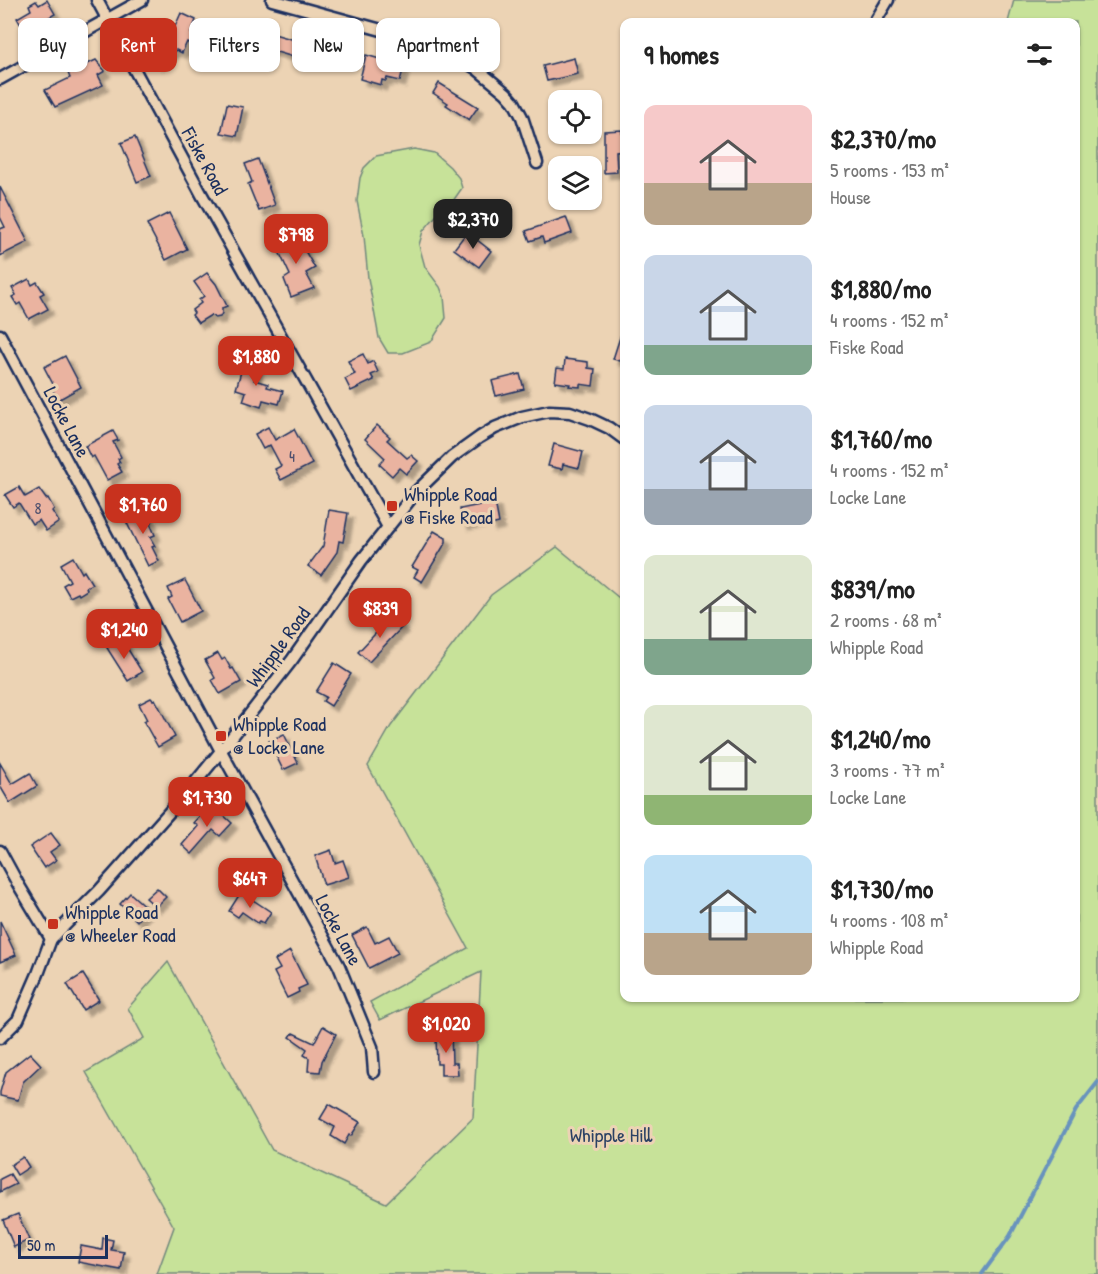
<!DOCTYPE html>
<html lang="en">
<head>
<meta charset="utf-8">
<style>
  :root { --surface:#fff; --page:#f2f2f2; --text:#222; --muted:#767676; --accent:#c8321e }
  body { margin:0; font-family:"Patrick Hand",sans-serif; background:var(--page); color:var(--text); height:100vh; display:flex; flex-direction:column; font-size:22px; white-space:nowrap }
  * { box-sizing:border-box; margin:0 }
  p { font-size:20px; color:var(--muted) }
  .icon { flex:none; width:33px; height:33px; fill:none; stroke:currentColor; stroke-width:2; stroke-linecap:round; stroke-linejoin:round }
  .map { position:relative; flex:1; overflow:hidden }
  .side { position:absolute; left:620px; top:18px; width:460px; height:984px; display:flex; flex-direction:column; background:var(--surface); border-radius:12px; box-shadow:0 2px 4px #0004 }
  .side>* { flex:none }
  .hud { position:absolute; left:18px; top:18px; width:512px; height:54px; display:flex; gap:12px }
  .controls { position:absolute; left:548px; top:90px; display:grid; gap:12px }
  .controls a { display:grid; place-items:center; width:54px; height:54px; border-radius:12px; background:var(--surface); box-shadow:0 2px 4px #0004; font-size:30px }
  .scale { position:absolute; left:18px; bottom:15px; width:90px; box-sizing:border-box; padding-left:6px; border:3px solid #1b2f5e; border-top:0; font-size:16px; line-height:21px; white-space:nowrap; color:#1b2f5e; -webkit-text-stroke:4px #ecd3b4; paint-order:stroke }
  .price { position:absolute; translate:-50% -51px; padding:0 14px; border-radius:12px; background:var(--accent); color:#fff; font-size:20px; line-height:39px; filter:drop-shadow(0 2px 3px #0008) }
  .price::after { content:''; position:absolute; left:50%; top:36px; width:18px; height:14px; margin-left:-9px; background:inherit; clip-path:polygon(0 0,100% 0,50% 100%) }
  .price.active { background:#222; color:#fff }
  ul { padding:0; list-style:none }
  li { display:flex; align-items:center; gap:18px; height:150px; padding:0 24px }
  li span { display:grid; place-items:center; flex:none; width:168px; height:120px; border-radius:12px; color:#555 }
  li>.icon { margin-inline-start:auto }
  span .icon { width:72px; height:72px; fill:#fffc; stroke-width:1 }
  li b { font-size:26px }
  h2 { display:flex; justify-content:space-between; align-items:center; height:72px; padding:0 24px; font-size:26px }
  .chip { padding:0 21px; border-radius:12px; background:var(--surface); box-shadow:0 2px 4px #0004; font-size:21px; line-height:54px }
  .chip.active { background:var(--accent); color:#fff }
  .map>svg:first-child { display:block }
  .green { fill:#c7e299; stroke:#71887c; stroke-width:1.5 }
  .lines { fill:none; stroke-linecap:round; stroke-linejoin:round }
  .stream { stroke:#6893bd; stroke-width:4 }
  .building { fill:#eab3a0; stroke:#1b2f5e; stroke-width:1.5; filter:url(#shadow) }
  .minor-casing { stroke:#1b2f5e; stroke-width:15 }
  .minor { stroke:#ecd3b4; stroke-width:10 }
  .poi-dot { fill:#c8321e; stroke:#ecd3b4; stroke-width:2 }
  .labels { text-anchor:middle; stroke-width:6; stroke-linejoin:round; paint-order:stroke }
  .number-label { font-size:16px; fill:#4f506e }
  .street-label { font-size:20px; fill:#1b2f5e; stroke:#ecd3b4 }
  .poi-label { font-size:20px; fill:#1b2f5e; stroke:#ecd3b4; text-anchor:start }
  .park-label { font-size:20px; fill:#2c4164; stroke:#ecd3b4 }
</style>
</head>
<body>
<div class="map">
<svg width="1098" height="1274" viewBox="0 0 1098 1274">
  <defs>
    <filter id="shadow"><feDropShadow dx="5.5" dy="5.5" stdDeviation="1.5" flood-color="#0004"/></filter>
  </defs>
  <rect width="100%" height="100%" fill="#ecd3b4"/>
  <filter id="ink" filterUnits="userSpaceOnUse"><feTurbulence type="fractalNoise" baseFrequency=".0167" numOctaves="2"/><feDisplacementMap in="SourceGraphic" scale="12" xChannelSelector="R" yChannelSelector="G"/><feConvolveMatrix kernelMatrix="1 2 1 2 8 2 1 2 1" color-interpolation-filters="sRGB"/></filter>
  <g filter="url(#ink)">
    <!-- green -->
    <g class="green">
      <polygon points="1014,0 1098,0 1098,1274 157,1274 174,1227 86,1072 144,1038 128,1008 168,962 272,1150 386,1203 473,1118 481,972 380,1020 370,1002 468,948 368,766 391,726 491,595 557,547 624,602 624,998 1076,998 1076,22 1008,22"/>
      <polygon points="414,149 434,153 450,167 459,178 462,188 453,201 441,210 423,231 419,245 425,267 440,287 444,297 446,318 431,342 403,353 388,353 379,338 368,278 364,236 357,201 360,178 364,168 376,156"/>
    </g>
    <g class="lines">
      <!-- stream -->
      <polyline class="stream" points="982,1274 1010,1236 1076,1110 1098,1082"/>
    </g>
    <!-- building -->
    <g class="building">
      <polygon points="47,0 55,14 44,20 47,26 45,27 47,31 38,35 35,29 31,31 30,30 25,32 17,18 31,10 29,5 36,1 39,5"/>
      <polygon points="181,13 196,20 191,33 196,35 191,45 187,42 182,53 176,50 157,65 158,63 150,53 161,44 165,49"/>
      <polygon points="267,32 302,42 297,58 263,48"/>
      <polygon points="366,55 404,66 400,81 387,78 386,81 382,80 381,85 360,79"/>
      <polygon points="574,58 578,74 547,81 543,66"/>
      <polygon points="96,60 105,71 98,75 103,85 55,107 45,90 70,78 68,73"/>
      <polygon points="439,83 478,107 469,120 446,105 448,103 433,93"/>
      <polygon points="227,104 243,107 237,136 221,133"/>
      <polygon points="622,130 622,133 624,132 624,150 616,151 617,172 604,173 604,131"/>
      <polygon points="135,137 151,176 137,182 121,143"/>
      <polygon points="258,159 275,205 259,211 248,184 252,182 245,164"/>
      <polygon points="0,187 28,242 0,256 0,229 5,227 0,217"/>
      <polygon points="169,213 187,249 166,260 147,224"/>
      <polygon points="566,217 572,233 544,243 542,237 530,241 526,231"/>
      <polygon points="467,232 491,251 479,267 454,249"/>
      <polygon points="295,234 315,268 306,273 314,288 291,297 284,279 290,275 275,243"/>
      <polygon points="207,273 216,284 227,306 222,308 222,313 220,317 215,318 211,315 198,323 192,315 194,313 192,310 201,303 199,300 204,296 194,282"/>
      <polygon points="29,279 32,285 37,282 44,293 40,295 48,309 29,319 20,303 17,305 12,297 16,295 12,288"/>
      <polygon points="622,331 624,332 624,362 613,359"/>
      <polygon points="363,354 368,364 373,361 378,372 371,375 374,380 351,391 345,379 355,374 348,361"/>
      <polygon points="65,356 81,387 58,400 51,387 54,386 44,367"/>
      <polygon points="565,359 588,362 588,368 595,369 593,386 580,384 580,387 569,386 570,384 555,382 557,368 564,369"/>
      <polygon points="244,361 258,365 254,380 268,384 267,387 283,391 279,404 263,400 261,407 243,401 246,392 236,389"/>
      <polygon points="520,374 524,389 496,396 492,381"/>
      <polygon points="377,425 390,437 387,440 407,458 411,455 418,461 406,474 399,468 392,476 379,464 385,458 365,439"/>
      <polygon points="268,427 275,440 294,429 312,464 281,480 275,469 281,466 270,445 263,449 255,434"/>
      <polygon points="113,431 118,440 113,442 121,457 118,459 120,462 117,464 122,472 107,480 94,456 91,458 85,446"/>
      <polygon points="554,444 583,452 579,468 563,464 562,469 548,466"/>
      <polygon points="19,487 25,497 39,489 46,499 48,498 54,509 52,511 59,522 46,531 39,520 32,524 19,503 13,507 5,495"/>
      <polygon points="495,502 499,523 490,525 489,519 463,524 460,509"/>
      <polygon points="146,509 152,522 150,523 155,535 150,537 155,546 152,547 159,561 148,566 125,519"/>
      <polygon points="329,510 348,513 343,542 339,541 337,552 321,575 308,566 323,546"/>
      <polygon points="434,531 446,538 446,542 422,582 414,577 418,570 412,567"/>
      <polygon points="73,557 82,573 84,571 92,584 86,587 87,590 79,595 78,593 70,597 63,585 70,581 61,564"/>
      <polygon points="185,580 201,611 180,622 168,599 172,597 168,588"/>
      <polygon points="392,616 403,626 369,662 358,652"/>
      <polygon points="121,638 142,672 128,681 107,648"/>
      <polygon points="218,653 222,660 225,658 231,669 233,668 241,682 220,694 212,680 215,678 205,660"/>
      <polygon points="334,663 351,674 331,706 323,701 326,697 316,692"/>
      <polygon points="151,698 153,700 155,699 175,737 158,747 144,722 147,720 139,704"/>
      <polygon points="284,734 298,763 283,770 269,741"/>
      <polygon points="0,763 12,784 30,773 37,786 10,803 0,786"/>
      <polygon points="211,804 232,823 220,836 213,830 192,854 182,845 198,826 194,823"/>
      <polygon points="51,833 60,845 50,852 56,860 44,868 30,847"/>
      <polygon points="331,850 335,863 343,860 349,877 324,885 315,856"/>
      <polygon points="157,888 166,897 156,907 146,898"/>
      <polygon points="241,892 271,912 264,923 260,921 258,923 242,912 238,917 229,911"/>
      <polygon points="130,893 148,909 137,921 120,904"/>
      <polygon points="0,921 16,955 0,962"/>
      <polygon points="367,927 375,943 389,936 398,953 369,968 352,935"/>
      <polygon points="290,951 307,985 298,989 299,992 287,998 274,972 280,969 275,960"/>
      <polygon points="83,974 99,1000 83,1010 67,984"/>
      <polygon points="323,1026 336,1034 322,1061 320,1072 308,1071 309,1058 304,1055 307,1049 290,1037 293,1033 314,1043"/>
      <polygon points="439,1031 451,1031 452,1063 457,1063 458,1075 441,1075 441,1064 437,1064 436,1037 439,1036"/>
      <polygon points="30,1053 41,1065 23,1082 18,1100 0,1096 0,1092 6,1072"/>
      <polygon points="329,1104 360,1122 351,1136 349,1135 344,1144 331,1136 335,1127 320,1119"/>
      <polygon points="23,1157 29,1167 17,1175 11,1165"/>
      <polygon points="10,1174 16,1184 0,1192 0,1179"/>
      <polygon points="18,1214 29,1240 14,1247 3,1220"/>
      <polygon points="103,1238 113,1240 111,1250 124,1252 121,1270 78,1262 81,1246 102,1250"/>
    </g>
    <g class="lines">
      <defs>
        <g id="minor">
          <polyline points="97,0 202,195 388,527"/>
          <polyline points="272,0 407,37 453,54 477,69 506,93 514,102 522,117 537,163"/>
          <polyline points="875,22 888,0"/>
          <polyline points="0,79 142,0"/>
          <polyline points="0,335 221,751 339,966 372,1047 374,1072"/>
          <polyline points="0,851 18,884 51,939"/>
          <polyline points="0,1038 18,1020 38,974 51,939 99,891 189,790 221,751 292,660 361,561 416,492 452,457 480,437 495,428 522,417 549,411 570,412 590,419 609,428 624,439"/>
        </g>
      </defs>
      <!-- minor casing -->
      <use href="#minor" class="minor-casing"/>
      <!-- minor -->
      <use href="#minor" class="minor"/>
    </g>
  </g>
  <!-- markers -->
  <g class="poi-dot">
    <rect x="386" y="500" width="12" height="12" rx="3"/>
    <rect x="215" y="730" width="12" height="12" rx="3"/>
    <rect x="47" y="918" width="12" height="12" rx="3"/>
  </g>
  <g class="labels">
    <!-- number labels -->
    <g class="number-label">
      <text x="292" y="462">4</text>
      <text x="38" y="514">8</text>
    </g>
    <!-- street labels -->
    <g class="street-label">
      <text transform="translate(205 161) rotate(61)" y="7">Fiske Road</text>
      <text transform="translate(67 422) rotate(62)" y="7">Locke Lane</text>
      <text transform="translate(278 647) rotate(-54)" y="7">Whipple Road</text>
      <text transform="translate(339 930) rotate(62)" y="7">Locke Lane</text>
    </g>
    <!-- poi labels -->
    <g class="poi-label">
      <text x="404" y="501">Whipple Road<tspan x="404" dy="23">@ Fiske Road</tspan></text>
      <text x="233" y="731">Whipple Road<tspan x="233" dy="23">@ Locke Lane</tspan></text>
      <text x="65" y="919">Whipple Road<tspan x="65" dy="23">@ Wheeler Road</tspan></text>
    </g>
    <!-- park labels -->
    <g class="park-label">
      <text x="611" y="1142">Whipple Hill</text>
    </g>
  </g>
</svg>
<div class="controls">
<a><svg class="icon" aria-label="locate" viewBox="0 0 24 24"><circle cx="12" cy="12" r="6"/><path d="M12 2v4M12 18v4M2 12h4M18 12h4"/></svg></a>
<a><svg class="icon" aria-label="layers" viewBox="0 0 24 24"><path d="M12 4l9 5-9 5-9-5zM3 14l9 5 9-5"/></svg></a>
</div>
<div class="scale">50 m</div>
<b class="price active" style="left:473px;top:250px">$2,370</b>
<b class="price" style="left:296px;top:265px">$798</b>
<b class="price" style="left:256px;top:387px">$1,880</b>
<b class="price" style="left:143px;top:535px">$1,760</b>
<b class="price" style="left:380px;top:639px">$839</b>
<b class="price" style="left:124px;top:660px">$1,240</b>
<b class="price" style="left:207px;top:828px">$1,730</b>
<b class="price" style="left:250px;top:909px">$647</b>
<b class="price" style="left:446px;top:1054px">$1,020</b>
<div class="hud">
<a class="chip">Buy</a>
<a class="chip active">Rent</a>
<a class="chip">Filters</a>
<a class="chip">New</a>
<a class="chip">Apartment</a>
</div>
<section class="side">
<h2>9 homes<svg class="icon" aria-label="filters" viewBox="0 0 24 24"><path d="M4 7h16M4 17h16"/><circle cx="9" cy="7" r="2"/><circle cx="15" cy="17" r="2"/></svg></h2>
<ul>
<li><span style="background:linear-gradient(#f6c9c9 65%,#b9a48a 0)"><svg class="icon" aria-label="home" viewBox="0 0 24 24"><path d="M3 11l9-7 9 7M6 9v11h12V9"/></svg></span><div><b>$2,370/mo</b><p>5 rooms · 153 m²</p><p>House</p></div></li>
<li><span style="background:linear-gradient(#c9d6e8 75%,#7fa58c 0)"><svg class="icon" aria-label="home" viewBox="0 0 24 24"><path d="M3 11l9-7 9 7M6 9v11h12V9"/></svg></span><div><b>$1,880/mo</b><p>4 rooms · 152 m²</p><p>Fiske Road</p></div></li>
<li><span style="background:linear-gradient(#c9d6e8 70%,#9aa5b1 0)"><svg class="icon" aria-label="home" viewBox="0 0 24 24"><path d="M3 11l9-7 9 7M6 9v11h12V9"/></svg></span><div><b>$1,760/mo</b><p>4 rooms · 152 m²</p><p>Locke Lane</p></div></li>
<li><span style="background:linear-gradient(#dfe7d0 70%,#7fa58c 0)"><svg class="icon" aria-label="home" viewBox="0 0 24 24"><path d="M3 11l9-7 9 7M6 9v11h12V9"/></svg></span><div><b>$839/mo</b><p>2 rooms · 68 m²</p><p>Whipple Road</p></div></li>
<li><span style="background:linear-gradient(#dfe7d0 75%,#8fb573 0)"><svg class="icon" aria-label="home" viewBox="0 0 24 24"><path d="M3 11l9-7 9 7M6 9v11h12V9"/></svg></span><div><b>$1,240/mo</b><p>3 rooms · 77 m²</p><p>Locke Lane</p></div></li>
<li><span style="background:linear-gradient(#bfe0f5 65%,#b9a48a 0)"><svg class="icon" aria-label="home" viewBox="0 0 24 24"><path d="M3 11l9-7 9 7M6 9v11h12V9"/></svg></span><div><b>$1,730/mo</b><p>4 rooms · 108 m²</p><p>Whipple Road</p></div></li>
</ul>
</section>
</div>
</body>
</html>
